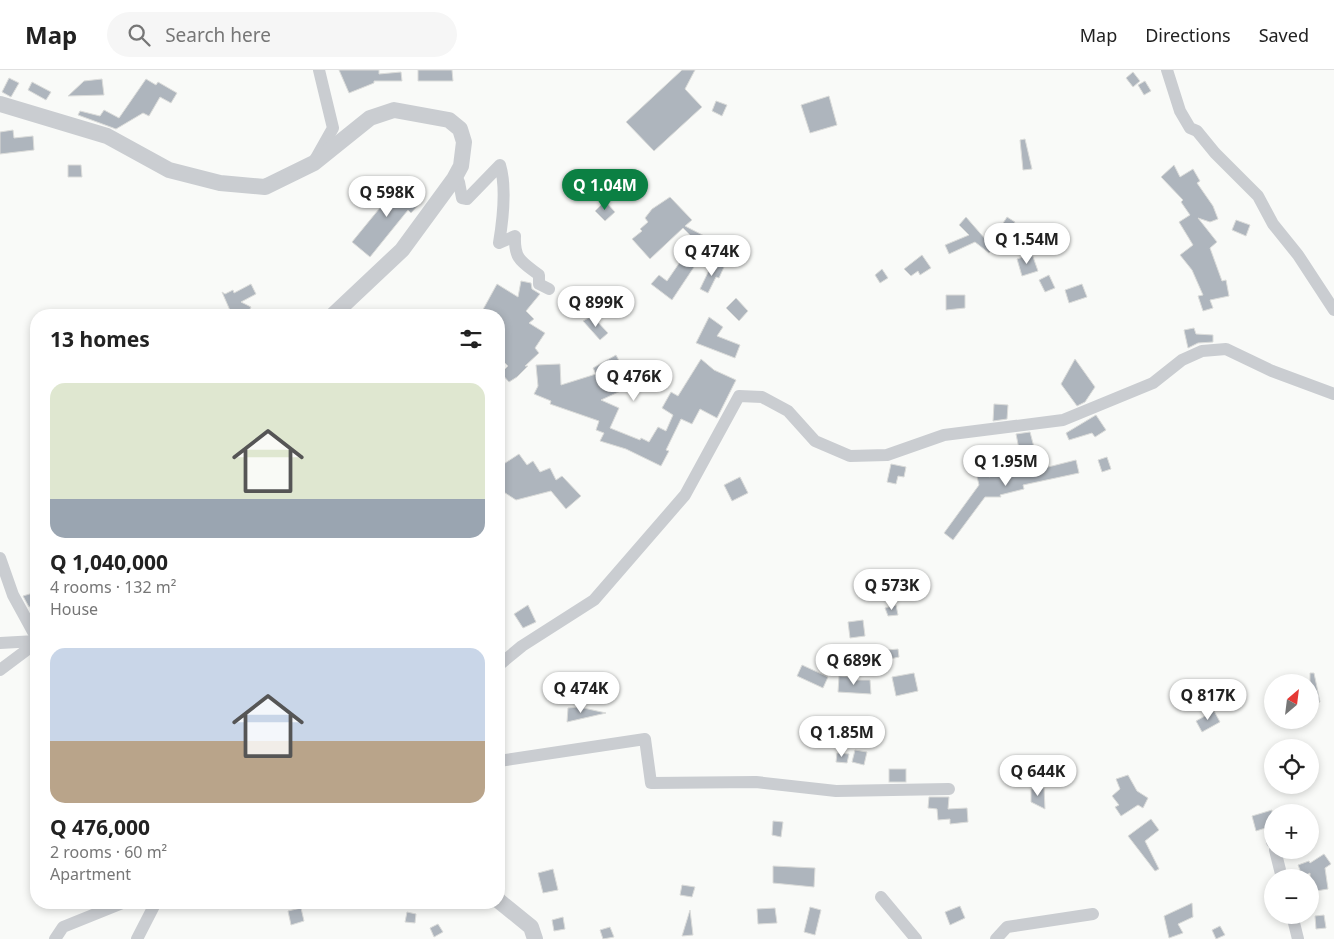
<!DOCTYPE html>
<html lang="en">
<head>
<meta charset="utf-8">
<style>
  :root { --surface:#fff; --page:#f6f6f6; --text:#222; --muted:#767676; --line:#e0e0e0; --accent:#0b8043 }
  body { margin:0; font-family:"Noto Sans",sans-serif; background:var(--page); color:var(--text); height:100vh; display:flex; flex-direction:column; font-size:19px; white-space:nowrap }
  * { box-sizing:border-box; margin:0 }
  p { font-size:16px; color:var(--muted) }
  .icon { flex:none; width:28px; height:28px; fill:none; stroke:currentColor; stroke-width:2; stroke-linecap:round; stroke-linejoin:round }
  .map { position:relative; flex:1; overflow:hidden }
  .details { position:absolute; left:30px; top:239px; width:475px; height:600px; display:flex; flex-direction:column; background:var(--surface); border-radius:20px; box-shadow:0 2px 8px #0003 }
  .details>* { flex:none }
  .needle { width:32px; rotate:28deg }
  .buttons { position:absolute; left:1264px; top:604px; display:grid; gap:10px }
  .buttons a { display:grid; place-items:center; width:55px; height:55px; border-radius:50%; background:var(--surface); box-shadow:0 2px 8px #0003; font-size:25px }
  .price { position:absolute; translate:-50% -42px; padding:0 11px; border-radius:18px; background:#fff; color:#222; font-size:16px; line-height:32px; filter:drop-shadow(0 1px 2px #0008) }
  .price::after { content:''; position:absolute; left:50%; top:30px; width:15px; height:11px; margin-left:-8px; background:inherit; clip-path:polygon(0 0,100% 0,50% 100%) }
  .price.on { background:var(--accent); color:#fff }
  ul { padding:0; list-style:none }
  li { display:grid; align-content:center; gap:10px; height:265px; padding:0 20px }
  li span { display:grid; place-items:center; height:155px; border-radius:15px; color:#555 }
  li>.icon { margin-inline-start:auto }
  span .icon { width:90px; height:90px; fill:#fffc; stroke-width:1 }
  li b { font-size:21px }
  h2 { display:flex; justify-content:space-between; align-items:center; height:60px; padding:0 20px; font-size:21px }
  header { display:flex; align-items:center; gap:30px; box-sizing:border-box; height:70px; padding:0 25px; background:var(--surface); border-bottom:1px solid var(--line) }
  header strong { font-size:24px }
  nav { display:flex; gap:28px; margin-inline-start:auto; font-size:18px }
  .search { width:350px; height:45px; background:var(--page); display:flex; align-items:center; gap:12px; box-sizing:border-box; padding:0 18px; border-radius:28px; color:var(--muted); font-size:19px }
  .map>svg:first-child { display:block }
  .building { fill:#aeb5bd; stroke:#dbdcda }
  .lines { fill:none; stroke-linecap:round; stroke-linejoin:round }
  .minor { stroke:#cacdd1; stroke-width:12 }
  .tertiary { stroke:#cacdd1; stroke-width:16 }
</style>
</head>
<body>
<header>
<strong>Map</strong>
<div class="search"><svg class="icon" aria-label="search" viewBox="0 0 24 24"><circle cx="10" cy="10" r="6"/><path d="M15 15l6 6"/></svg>Search here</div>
<nav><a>Map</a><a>Directions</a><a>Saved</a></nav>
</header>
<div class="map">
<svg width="1334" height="869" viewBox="0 0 1334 869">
  <rect width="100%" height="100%" fill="#f9faf8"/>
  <!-- building -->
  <g class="building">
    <polygon points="339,0 379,0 379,4 401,2 402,11 374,11 374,13 349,23"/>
    <polygon points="418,0 452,0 453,11 418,11"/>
    <polygon points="682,0 695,0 685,19 702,37 654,81 626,52"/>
    <polygon points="1133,2 1140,11 1133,17 1126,8"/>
    <polygon points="9,8 19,13 11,27 2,22"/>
    <polygon points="102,9 104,25 68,26 84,11"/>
    <polygon points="146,9 156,15 158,12 177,23 171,33 160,27 149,46 143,43 116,59 78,45 80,41 100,46 104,40 119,48"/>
    <polygon points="1145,11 1151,21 1144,25 1138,15"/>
    <polygon points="32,12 51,22 46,30 28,20"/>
    <polygon points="829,26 837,55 810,63 801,35"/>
    <polygon points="716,31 727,35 722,46 712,41"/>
    <polygon points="13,60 14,68 33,66 34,80 0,84 0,62"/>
    <polygon points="1025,69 1032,99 1023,100 1020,70"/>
    <polygon points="68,95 81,95 82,107 68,107"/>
    <polygon points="1174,95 1180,107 1193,99 1200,111 1197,113 1213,136 1218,149 1210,152 1198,148 1217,172 1210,178 1222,211 1226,210 1229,226 1210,230 1213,238 1203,241 1198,226 1203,225 1192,200 1180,185 1193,175 1179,152 1190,145 1181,132 1183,130 1161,107"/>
    <polygon points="638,102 646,110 637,119 629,111"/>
    <polygon points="409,108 417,116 410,123 421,132 411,143 408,140 370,187 352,172 388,128"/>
    <polygon points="670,127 692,150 685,156 712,170 672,230 651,214 659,205 667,211 695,170 683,158 650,189 632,169 642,161 640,159 648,152 645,148 652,139"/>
    <polygon points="605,131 615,142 605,151 595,141"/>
    <polygon points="966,147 993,178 989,183 975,172 949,184 945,175 969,165 959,155"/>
    <polygon points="1007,147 1015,152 1008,163 1000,158"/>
    <polygon points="1236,150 1250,155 1246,166 1232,160"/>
    <polygon points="1047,160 1051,175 1035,180 1031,165"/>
    <polygon points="1032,184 1038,201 1022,206 1017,189"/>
    <polygon points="922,185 931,198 920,205 918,201 911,206 904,199"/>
    <polygon points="713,192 724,197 719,208 716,207 708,223 700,219"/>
    <polygon points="882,199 888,208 880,213 875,205"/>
    <polygon points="1049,205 1055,218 1045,222 1039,210"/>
    <polygon points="521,211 531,213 532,219 540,224 526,241 534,249 529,253 545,263 535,278 539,283 525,296 528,296 517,307 509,312 501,303 508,296 499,287 499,245 480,245 497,214 518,227"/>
    <polygon points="251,214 256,224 241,232 251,237 247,245 232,245 222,222 225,224 233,220 234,223"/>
    <polygon points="1082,214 1087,227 1069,233 1065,220"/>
    <polygon points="946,225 965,225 965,238 946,240"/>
    <polygon points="736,228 748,241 739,251 726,238"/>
    <polygon points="592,246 608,263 600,270 583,251"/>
    <polygon points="709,247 723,257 717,266 740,275 735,288 696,273"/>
    <polygon points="1194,258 1196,264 1213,265 1213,272 1198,273 1188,278 1184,260"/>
    <polygon points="616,285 627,306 633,303 638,313 601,330 619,338 610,358 640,370 641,368 649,372 658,357 666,361 673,345 662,338 671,322 678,326 701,289 714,300 736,310 717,348 700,339 692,354 681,349 666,380 669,381 661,396 626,379 600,371 604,363 596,360 599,351 550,334 551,331 534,324 538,316 536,295 560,294 561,315 596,304 593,298"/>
    <polygon points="1075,289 1095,317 1085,332 1077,336 1061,314"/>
    <polygon points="994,334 1008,335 1007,349 993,351"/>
    <polygon points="1096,345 1106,360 1095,367 1092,363 1069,370 1066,363"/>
    <polygon points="1030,362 1035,381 1020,384 1016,364"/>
    <polygon points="519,384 527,395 533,391 540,402 550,398 556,410 562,406 581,426 566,439 551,421 516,430 499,419 499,397"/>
    <polygon points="1107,387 1111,399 1102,402 1098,390"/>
    <polygon points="1076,390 1079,403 1023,415 1024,419 1000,425 1001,427 985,427 953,470 944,463 979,415 975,398 987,396 989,407 1031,394 1032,401"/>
    <polygon points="891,394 906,397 904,407 898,406 896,414 887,412"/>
    <polygon points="740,407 748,423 732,431 724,415"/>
    <polygon points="916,510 918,524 907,525 906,511"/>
    <polygon points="33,523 36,535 29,537 23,526"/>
    <polygon points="528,535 536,552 523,558 514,544"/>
    <polygon points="896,535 898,545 888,546 885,538"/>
    <polygon points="863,550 865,566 850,568 848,552"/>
    <polygon points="898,579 899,587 890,589 887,580"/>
    <polygon points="802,595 828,607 823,618 797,606"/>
    <polygon points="914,603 918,621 896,626 892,607"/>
    <polygon points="1310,603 1314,603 1320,632 1310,634"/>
    <polygon points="839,606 851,607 851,610 870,610 871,624 838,622"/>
    <polygon points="579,637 606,643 567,652 568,638"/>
    <polygon points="1214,641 1220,652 1202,662 1196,651"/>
    <polygon points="855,680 867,682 864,695 852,692"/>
    <polygon points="837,683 849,684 847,693 836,692"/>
    <rect x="889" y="699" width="17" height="13"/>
    <polygon points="1128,705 1137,721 1148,728 1143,738 1138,735 1121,746 1115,737 1119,735 1112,726 1120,719 1116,709"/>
    <polygon points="1044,718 1045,739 1031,732 1031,719"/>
    <polygon points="929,727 949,727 948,739 967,738 968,752 950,754 950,749 938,750 937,739 928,738"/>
    <polygon points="1272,740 1272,756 1256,761 1252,746"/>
    <polygon points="1151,749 1159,760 1145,771 1159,799 1155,801 1128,766"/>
    <polygon points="773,751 783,752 781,767 772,765"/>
    <polygon points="1324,784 1331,794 1325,798 1328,819 1310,822 1310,803 1300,808 1290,808 1300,800 1298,795 1309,791 1310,793"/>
    <polygon points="773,796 815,798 814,817 773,813"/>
    <polygon points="553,799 558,820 543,823 538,803"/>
    <polygon points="682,815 695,817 692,827 680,825"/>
    <polygon points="1192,833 1193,847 1178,854 1183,863 1169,868 1164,846"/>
    <polygon points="960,836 965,848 950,855 945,842"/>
    <polygon points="810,837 821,840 815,865 804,862"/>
    <polygon points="301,838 304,851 291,855 288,841"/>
    <polygon points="775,838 777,853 758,854 757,839"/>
    <polygon points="690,840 693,865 682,866"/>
    <polygon points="407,842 416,844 415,853 405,852"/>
    <polygon points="1324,845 1326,858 1316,859 1315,846"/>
    <polygon points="563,847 565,859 554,861 552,850"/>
    <polygon points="438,854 443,862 434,867 430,858"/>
    <polygon points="1220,856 1225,865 1216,869 1212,860"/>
    <polygon points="610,857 614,867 603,869 600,860"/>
  </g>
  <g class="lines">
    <!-- minor -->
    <g class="minor">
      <polyline points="1167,0 1180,41 1190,58 1197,61 1215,83 1258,126 1273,154 1298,185 1334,240"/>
      <polyline points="315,90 333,58 319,0"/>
      <path d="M454,109L459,112L462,128L467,129L500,95C507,118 503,149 499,173L515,166C514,190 522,192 539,205V214L549,219"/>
      <polyline points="0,488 13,525 36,567"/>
      <polyline points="0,573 36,571"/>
      <polyline points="499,595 522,576 594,530 685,425 739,326 762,327 788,341 815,371 850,386 887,385 944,365 1063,350 1153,313 1182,290 1202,281 1226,279 1272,301 1334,324"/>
      <polyline points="0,600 36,573"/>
      <polyline points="499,691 645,669 651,713 756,712 836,721 949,719"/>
      <polyline points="1271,766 1272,772"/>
      <polyline points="1275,780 1282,808"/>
      <polyline points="881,827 916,869"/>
      <polyline points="1292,845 1298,869"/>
      <polyline points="55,869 63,857 125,832"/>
      <polyline points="137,869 156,832"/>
      <polyline points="996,869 1007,857 1093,844"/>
    </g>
    <!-- tertiary -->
    <g class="tertiary">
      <polyline points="0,34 107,66 169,100 220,113 265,117 314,93 370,48 394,40 449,50 460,59 464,72 461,96 454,109 402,180 333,245"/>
      <polyline points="499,831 531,857 535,869"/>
    </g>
  </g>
</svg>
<div class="buttons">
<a><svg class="needle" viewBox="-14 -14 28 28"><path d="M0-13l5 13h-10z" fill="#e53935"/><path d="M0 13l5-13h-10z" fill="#767676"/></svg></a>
<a><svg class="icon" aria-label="locate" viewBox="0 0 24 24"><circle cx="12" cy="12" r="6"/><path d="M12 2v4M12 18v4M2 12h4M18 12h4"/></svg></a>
<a>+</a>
<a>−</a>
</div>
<b class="price on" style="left:605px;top:141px">Q 1.04M</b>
<b class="price" style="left:387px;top:148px">Q 598K</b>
<b class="price" style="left:1027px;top:195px">Q 1.54M</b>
<b class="price" style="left:712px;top:207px">Q 474K</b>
<b class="price" style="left:596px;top:258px">Q 899K</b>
<b class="price" style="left:634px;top:332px">Q 476K</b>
<b class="price" style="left:1006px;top:417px">Q 1.95M</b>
<b class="price" style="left:892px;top:541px">Q 573K</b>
<b class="price" style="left:854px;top:616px">Q 689K</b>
<b class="price" style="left:581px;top:644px">Q 474K</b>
<b class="price" style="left:1208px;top:651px">Q 817K</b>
<b class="price" style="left:842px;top:688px">Q 1.85M</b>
<b class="price" style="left:1038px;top:727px">Q 644K</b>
<section class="details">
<h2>13 homes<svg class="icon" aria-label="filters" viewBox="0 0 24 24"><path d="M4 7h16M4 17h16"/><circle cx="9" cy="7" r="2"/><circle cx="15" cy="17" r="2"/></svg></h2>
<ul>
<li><span style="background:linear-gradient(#dfe7d0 75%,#9aa5b1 0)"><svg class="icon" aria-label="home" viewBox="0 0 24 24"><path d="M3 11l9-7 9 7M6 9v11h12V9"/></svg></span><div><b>Q 1,040,000</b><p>4 rooms · 132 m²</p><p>House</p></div></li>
<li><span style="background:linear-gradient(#c9d6e8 60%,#b9a48a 0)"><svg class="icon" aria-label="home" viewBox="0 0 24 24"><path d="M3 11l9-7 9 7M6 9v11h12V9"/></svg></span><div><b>Q 476,000</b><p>2 rooms · 60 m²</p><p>Apartment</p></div></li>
</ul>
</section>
</div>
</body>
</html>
